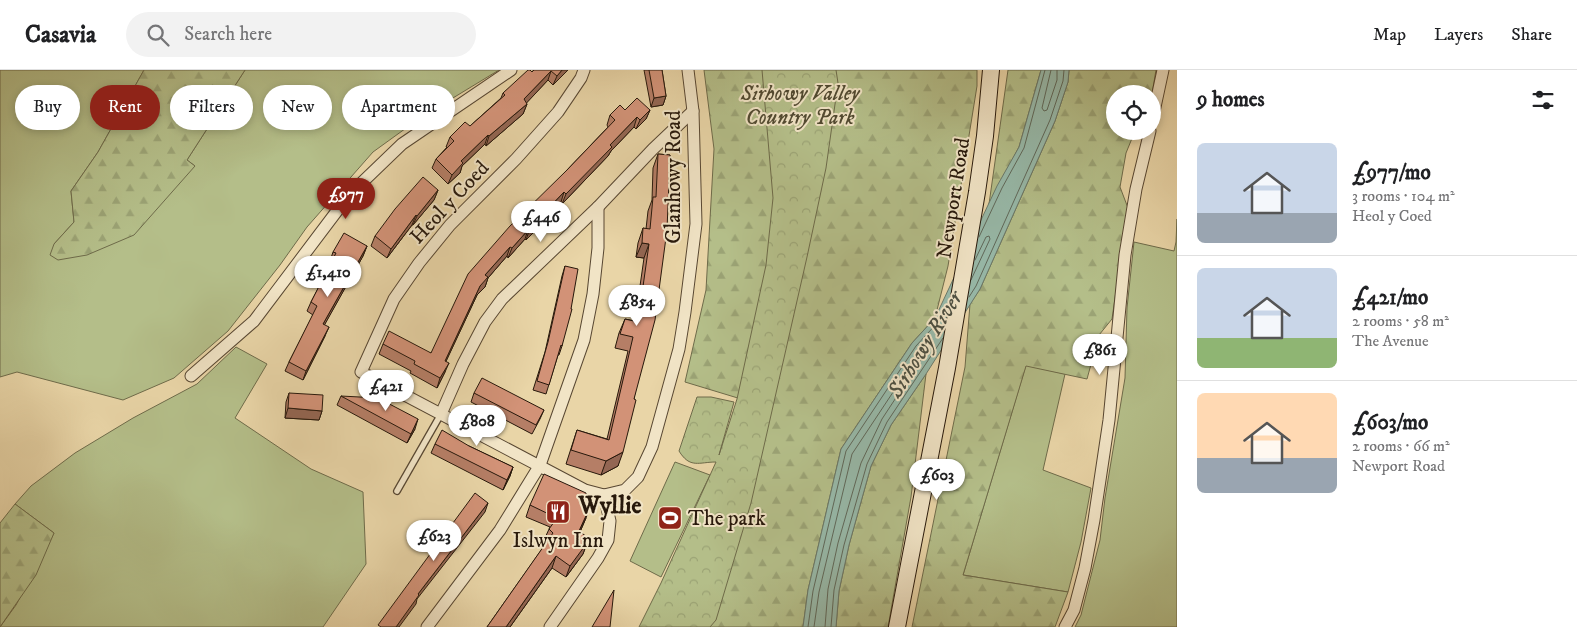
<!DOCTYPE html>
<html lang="en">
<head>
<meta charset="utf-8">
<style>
  :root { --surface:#fff; --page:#f2f2f2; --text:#202124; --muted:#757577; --line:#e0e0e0; --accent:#8f2418 }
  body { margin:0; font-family:"IM FELL DW Pica",serif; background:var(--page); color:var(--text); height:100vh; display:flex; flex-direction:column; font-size:19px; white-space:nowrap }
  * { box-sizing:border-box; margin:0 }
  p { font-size:16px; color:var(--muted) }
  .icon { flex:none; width:28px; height:28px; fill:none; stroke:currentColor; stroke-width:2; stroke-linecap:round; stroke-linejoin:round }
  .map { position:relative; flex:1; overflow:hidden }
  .panel { display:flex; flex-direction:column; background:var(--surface); width:400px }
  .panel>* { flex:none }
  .guide { position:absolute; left:15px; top:15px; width:475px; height:45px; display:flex; gap:10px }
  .tools { position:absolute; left:1106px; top:15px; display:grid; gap:10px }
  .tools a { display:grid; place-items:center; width:55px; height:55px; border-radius:50%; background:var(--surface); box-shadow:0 2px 8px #0003; font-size:25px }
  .price { position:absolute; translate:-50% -42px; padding:0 11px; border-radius:18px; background:#fff; color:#222; font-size:16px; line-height:32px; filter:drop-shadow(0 1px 2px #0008) }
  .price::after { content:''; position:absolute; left:50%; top:30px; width:15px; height:11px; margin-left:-8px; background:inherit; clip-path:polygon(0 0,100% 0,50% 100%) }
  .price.active { background:var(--accent); color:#fff }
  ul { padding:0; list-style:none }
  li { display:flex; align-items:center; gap:15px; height:125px; padding:0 20px }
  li+li { border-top:1px solid var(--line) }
  li span { display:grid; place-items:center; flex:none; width:140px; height:100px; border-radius:8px; color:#555 }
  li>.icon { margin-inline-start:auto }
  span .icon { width:60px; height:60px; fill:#fffc; stroke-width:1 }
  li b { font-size:21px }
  h2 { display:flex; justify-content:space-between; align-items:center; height:60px; padding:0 20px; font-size:21px }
  .pill { padding:0 18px; border-radius:22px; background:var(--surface); box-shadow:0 2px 8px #0003; font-size:18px; line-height:45px }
  .pill.active { background:var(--accent); color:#fff }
  header { display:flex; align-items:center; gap:30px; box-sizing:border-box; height:70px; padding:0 25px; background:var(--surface); border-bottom:1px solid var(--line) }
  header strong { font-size:24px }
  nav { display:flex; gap:28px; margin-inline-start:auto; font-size:18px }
  .search { width:350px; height:45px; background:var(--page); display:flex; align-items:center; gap:12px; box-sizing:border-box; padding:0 18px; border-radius:28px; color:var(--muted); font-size:19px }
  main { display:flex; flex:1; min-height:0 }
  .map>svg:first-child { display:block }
  .grass { fill:#b4be89; stroke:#6e6b4a }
  .forest { fill:url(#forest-firs); stroke:#6e6b4a }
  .park { fill:url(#park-crowns); stroke:#6e6b4a }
  .water { fill:#97b9a9; stroke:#6a796a }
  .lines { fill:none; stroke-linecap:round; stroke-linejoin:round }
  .shore { stroke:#5f685a; stroke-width:1 }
  .service-casing { stroke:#584732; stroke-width:8 }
  .minor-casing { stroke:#584732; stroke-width:13 }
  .secondary-casing { stroke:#27180b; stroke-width:18 }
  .service { stroke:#f1e4c6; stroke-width:5.5 }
  .minor { stroke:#f1e4c6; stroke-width:11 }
  .secondary { stroke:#f1e4c6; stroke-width:16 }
  .wall { fill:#b57e66; stroke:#27180b }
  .shaded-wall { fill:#936653; stroke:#27180b }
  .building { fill:#d29277; stroke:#27180b }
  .labels { text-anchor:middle; stroke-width:4; stroke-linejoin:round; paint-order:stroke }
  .park-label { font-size:21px; font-style:italic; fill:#514a31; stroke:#f1e4c6 }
  .street-label { font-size:21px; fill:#27180b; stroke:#f1e4c6 }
  .poi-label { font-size:21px; fill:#27180b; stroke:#f1e4c6; text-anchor:start }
  .water-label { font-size:22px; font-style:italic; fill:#4e5042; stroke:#f1e4c6 }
  .quarter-label { font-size:24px; font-weight:bold; fill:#27180b; stroke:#f1e4c6 }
</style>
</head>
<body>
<header>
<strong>Casavia</strong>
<div class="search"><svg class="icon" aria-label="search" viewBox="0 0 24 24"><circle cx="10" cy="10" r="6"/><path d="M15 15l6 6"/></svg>Search here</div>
<nav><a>Map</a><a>Layers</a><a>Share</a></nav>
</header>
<main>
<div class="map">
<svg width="1177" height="557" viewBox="0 0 1177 557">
  <defs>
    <pattern id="forest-firs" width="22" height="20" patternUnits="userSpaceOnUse" patternTransform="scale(1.25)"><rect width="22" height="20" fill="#b4be89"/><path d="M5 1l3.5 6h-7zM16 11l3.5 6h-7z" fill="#9ba375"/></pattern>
    <pattern id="park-crowns" width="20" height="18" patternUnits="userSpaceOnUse" patternTransform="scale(1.25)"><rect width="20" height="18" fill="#b4be89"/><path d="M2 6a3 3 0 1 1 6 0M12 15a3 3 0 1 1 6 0" fill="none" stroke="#9ba375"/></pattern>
  </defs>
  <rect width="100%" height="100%" fill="#e9d5a7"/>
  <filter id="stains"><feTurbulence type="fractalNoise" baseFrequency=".004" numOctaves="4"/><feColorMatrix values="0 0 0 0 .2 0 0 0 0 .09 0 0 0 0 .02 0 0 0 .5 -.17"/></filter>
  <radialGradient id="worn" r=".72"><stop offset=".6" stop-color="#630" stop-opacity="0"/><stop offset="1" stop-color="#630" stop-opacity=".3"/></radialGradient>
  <!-- grass -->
  <g class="grass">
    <polygon points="0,0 144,0 98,82 71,121 74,152 54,174 195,96 187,90 245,0 499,0 420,48 373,82 307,157 280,195 228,261 174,308 123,330 17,302 0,307"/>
    <polygon points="1177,149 1177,557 1075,557 1081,545 1100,470 1105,428 1125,308 1127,238 1134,172 1174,181 1176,172"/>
    <polygon points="236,277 267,294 235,348 311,399 363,422 366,494 323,557 0,557 16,535 54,463 15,434 31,416 75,383 133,348 197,314"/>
    <polygon points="1026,295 1065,304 1043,400 1091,418 1081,472 1068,522 963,505"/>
    <polygon points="675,392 710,405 661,507 630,491"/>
  </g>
  <!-- forest -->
  <g class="forest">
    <polygon points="144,0 245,0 187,90 195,96 134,165 87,185 58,190 50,185 54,174 74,152 71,121 98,82"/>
    <polygon points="704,0 804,0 751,332 685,312 706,220 714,79"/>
    <polygon points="818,0 977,0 977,16 948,196 935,248 912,273 841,379 808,520 803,557 671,557 712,489"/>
    <polygon points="1008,0 1041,0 1019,77 989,134"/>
    <polygon points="1069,0 1156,0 1152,24 1115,24 1115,61 1135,61 1126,83 1120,117 1128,138 1112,249 1099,265 1087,309 1026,296 963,505 1068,522 1055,557 912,557 965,297 970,234 980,219 1055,51 1068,12"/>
    <polygon points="926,304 911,427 888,557 836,557 839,521 849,475 871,396 891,355"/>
    <polygon points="15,434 54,463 36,505 0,557 0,453"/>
  </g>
  <!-- park -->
  <path class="park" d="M762,0H836L838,13L826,98L807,187L751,433L716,550L710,557H639L661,513L716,392C699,392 690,399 679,381L697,327H711L734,332L719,385L737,329L766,195L773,128Z"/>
  <!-- water -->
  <polygon class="water" points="1041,0 1069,0 1068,12 1055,51 980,219 926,304 891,355 871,396 849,475 839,521 836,557 803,557 808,520 841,379 912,273 935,248 997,116 1019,77"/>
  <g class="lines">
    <!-- shore -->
    <g class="shore">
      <polyline points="1051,0 1042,38 1044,41 1047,40 1057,10 1057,0"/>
      <polyline points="979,167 1002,118 1024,78 1045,0"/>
      <polyline points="971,210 990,169 989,166 986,167 975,190"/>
      <polyline points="969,227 976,216 1050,50 1063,11 1064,0"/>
      <polyline points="808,557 813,521 846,381 916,276 939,251 949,231"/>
      <polyline points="814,557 819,522 852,384 921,280 927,275 928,279 882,349 861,393 838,473 828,519 825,557"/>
      <polyline points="831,557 834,520 844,475 867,394 887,352 943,268"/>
    </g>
    <defs>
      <polyline id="service" points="397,421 441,344"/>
      <g id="minor">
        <polyline points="584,0 581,8 558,42 516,89 450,155 419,193 394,229 361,302 585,420 604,425"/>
        <polyline points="1152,51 1163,0"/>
        <polyline points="191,306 254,251 349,125 402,74 511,0"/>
        <polyline points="441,344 463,294 485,252 502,229 598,137 653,79 693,41"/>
        <polyline points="427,557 500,460 540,395 584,270 593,224 598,178 598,137"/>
        <polyline points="550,557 598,488 608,470 610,451 604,425 625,420 638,407 652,377 679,279 685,242 696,154 693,41 688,0"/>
        <polyline points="1065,557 1074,540 1085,498 1094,450 1109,350 1125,185 1136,119 1150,61"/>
      </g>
      <polyline id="secondary" points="897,557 947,298 977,122 985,66 991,0"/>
    </defs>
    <!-- service casing -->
    <use href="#service" class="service-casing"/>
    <!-- minor casing -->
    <use href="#minor" class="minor-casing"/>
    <!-- secondary casing -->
    <use href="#secondary" class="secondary-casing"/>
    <!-- service -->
    <use href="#service" class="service"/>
    <!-- minor -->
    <use href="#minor" class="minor"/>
    <!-- secondary -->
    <use href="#secondary" class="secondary"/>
  </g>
  <!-- wall -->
  <g class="wall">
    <polygon points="534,0 568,0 553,15 548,10 526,33 527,34 523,44 486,76 485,74 462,96 460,103 448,114 432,98 436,89 447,77 446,77 450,67 470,56 501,28 503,23"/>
    <polygon points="644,0 662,0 666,26 663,35 651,37"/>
    <polygon points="625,40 650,40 646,49 636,59 634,57 611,81 608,86 562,134 561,132 538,154 536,160 526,170 525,169 508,188 507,186 488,208 485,217 477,225 446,291 445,302 437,318 410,303 411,301 379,284 383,274 431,283 567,100 608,57 607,55 610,45"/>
    <polygon points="658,84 670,85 634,329 618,396 601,405 566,394 577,360 607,369 628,281 615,278 619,263 625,249 635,251 644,188 636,187 638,173 643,158 646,159 648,141 652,130 653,98"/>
    <polygon points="438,120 434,130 413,155 412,155 387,188 371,176 375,166"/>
    <polygon points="367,176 363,186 324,255 325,266 303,310 285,301 289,292 313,245 307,241 311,232 332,192 330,191 333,182"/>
    <polygon points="565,196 562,276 559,285 558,285 546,324 533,320 545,282 562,206"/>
    <polygon points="289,323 322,341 319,350 285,348 286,332"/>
    <polygon points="474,323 544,340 540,349 532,364 471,332"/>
    <polygon points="341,326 415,359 407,373 337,335"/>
    <polygon points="435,374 469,376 513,397 510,406 503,420 431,383"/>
    <polygon points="530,435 586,448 580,462 585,472 587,473 583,484 566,507 552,498 510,557 487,557 547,472 544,470 550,457 526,447"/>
  </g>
  <!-- shaded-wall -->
  <g class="shaded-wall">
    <polygon points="562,0 568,0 553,15 557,6"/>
    <polygon points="551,1 548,10 521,39 524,29"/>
    <polygon points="666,26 663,35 651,37 654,28"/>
    <polygon points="527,34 523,44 486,76 489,66"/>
    <polygon points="650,40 646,49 636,59 640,50"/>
    <polygon points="637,47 634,57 611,81 608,86 562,134 566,124 610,75"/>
    <polygon points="488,65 485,74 462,96 460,103 448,114 452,105 461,91"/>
    <polygon points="438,120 434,130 413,155 417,146"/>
    <polygon points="564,122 561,132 538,154 536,160 526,170 529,161 538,149"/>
    <polygon points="416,145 412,155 387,188 391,179"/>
    <polygon points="528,160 525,169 508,188 512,178"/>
    <polygon points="642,173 649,174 644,188 636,187"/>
    <polygon points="367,176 363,186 320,263 323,254"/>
    <polygon points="510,177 507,186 488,208 485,217 477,225 442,300 445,291 485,205"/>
    <polygon points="329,257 325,266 303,310 306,301"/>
    <polygon points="449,293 445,302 437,318 440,308"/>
    <polygon points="288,338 322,341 319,350 285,348"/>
    <polygon points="418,349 415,359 407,373 411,364"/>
    <polygon points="623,382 618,396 601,405 606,391"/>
    <polygon points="513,397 510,406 503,420 507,410"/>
    <polygon points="488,433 485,442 417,529 416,534 399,557 396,557 418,524"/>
    <polygon points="590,437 586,448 575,473 579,461"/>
    <polygon points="587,467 583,478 587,473 583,484 566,507 570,496"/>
    <polygon points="556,486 552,498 510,557 506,557"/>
  </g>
  <!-- building -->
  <g class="building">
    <polygon points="528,0 530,0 532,2 534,0 562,0 557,6 551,1 524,29 527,34 489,66 488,65 461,91 463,93 452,105 436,89 454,71 450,67 465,52 470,56 505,25 503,23"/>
    <polygon points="649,0 662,0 666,26 654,28"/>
    <polygon points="637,28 650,40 640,50 637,47 610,75 612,77 566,124 564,122 538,149 540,150 529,161 528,160 512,178 510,177 485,205 488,207 480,216 445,291 449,293 440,308 414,294 415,291 383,274 389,261 431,283 468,204 510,156 567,100 615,50 610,45 620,35 625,40"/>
    <polygon points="658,84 670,85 667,160 655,250 634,329 636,330 623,382 606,391 571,380 577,360 609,370 633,267 620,264 625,249 638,252 649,174 642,173 643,158 650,159 653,127 656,127"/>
    <polygon points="423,107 438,120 417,146 416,145 391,179 375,166 395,139"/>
    <polygon points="344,163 367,176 323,254 329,257 306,301 289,292 317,236 311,232 336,183 333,182"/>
    <polygon points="565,196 578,199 571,239 572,239 562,276 561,275 549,315 537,311 548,272"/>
    <polygon points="482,308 544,340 536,355 474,323"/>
    <polygon points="289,323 323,325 322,341 288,338"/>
    <polygon points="341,326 378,328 418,349 411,364"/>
    <polygon points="442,360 469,376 513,397 507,410 435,374"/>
    <polygon points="544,404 586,423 590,437 579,461 587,467 584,471 587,473 570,496 556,486 506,557 487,557 553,463 549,459 557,448 530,435"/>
    <polygon points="475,423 488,433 418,524 419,525 396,557 381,557 378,555"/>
    <polygon points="614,520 610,557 592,557"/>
  </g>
  <!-- icons -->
  <defs>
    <symbol id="restaurant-square" viewBox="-11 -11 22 22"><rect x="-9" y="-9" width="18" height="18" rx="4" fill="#8f2418" stroke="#f1e4c6"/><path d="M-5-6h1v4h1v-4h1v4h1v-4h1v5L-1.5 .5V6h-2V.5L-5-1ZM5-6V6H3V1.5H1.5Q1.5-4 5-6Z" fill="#fff"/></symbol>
    <symbol id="stadium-square" viewBox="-11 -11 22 22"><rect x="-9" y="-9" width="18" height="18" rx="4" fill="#8f2418" stroke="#f1e4c6"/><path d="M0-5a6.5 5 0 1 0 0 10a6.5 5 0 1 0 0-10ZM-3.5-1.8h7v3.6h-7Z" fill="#fff"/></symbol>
  </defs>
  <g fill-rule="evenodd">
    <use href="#restaurant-square" x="544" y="428" width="28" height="28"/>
    <use href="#stadium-square" x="656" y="434" width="28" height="28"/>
  </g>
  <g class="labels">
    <!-- park labels -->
    <g class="park-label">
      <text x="800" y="30">Sirhowy Valley<tspan x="800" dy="24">Country Park</tspan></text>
    </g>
    <!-- street labels -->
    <g class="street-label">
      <text transform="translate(673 107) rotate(-90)" y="7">Glanhowy Road</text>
      <text transform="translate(953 128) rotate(-81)" y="7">Newport Road</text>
      <text transform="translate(449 132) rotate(-47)" y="7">Heol y Coed</text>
    </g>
    <!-- poi labels -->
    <g class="poi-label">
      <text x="688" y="455">The park</text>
      <text x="558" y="477" text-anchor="middle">Islwyn Inn</text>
    </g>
    <!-- water labels -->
    <g class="water-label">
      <text transform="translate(924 274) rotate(-58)" y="8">Sirhowy River</text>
    </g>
    <!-- quarter labels -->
    <g class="quarter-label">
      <text x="610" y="443">Wyllie</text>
    </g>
  </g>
  <rect width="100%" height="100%" filter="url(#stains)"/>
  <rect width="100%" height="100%" fill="url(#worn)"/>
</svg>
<div class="tools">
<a><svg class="icon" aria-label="locate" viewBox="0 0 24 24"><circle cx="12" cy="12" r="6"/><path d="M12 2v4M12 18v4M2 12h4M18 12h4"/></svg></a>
</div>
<b class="price active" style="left:346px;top:150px">£977</b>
<b class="price" style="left:541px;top:173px">£446</b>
<b class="price" style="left:328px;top:228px">£1,410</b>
<b class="price" style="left:637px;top:257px">£854</b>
<b class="price" style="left:1100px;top:306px">£861</b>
<b class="price" style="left:386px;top:342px">£421</b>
<b class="price" style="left:477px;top:377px">£808</b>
<b class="price" style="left:937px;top:431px">£603</b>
<b class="price" style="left:434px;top:492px">£623</b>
<div class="guide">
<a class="pill">Buy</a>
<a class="pill active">Rent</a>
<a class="pill">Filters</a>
<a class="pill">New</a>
<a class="pill">Apartment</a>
</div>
</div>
<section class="panel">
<h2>9 homes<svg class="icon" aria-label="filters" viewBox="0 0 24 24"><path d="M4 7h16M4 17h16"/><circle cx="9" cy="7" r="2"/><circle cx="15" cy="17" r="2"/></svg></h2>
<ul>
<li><span style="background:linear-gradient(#c9d6e8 70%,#9aa5b1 0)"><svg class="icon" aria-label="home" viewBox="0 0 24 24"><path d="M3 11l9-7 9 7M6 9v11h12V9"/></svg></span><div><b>£977/mo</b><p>3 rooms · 104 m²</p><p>Heol y Coed</p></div></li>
<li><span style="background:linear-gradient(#c9d6e8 70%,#8fb573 0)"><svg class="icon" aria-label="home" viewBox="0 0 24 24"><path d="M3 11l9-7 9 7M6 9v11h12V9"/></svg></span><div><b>£421/mo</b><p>2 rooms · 58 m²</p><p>The Avenue</p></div></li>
<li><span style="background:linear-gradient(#ffd9b3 65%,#9aa5b1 0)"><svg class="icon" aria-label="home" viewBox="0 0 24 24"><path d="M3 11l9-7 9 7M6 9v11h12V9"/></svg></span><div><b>£603/mo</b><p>2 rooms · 66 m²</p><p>Newport Road</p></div></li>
</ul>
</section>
</main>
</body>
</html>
